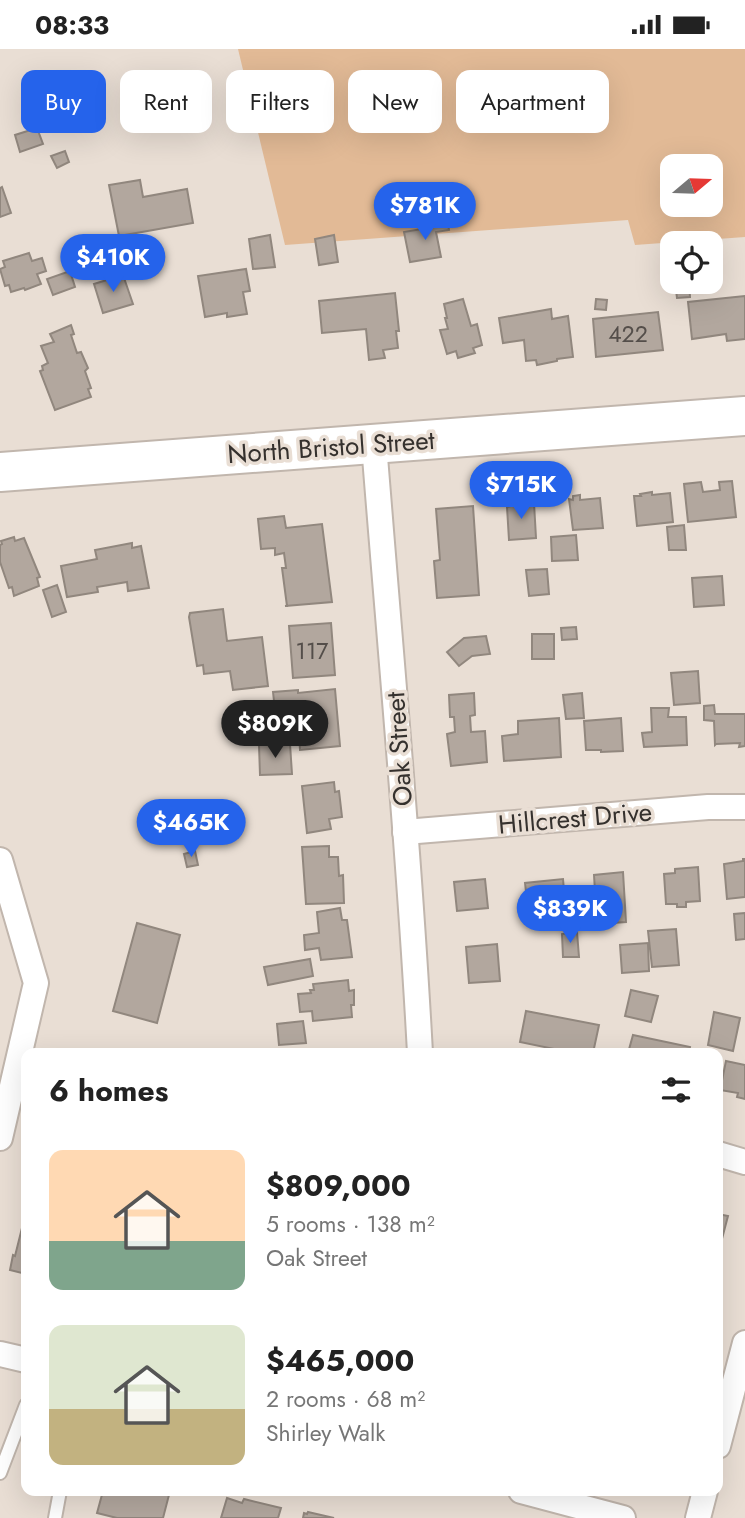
<!DOCTYPE html>
<html lang="en">
<head>
<meta charset="utf-8">
<style>
  :root { --surface:#fff; --page:#f6f6f6; --text:#222; --muted:#767676; --accent:#2563eb }
  body { margin:0; font-family:Jost,sans-serif; background:var(--page); color:var(--text); height:100vh; display:flex; flex-direction:column; font-size:26px; white-space:nowrap }
  * { box-sizing:border-box; margin:0 }
  p { font-size:23px; color:var(--muted) }
  .icon { flex:none; width:38px; height:38px; fill:none; stroke:currentColor; stroke-width:2; stroke-linecap:round; stroke-linejoin:round }
  .map { position:relative; flex:1; overflow:hidden }
  .panel { position:absolute; left:21px; top:999px; width:702px; height:448px; display:flex; flex-direction:column; background:var(--surface); border-radius:14px; box-shadow:0 7px 28px #0002 }
  .panel>* { flex:none }
  .top-card { position:absolute; left:21px; top:21px; width:704px; height:63px; display:flex; gap:14px }
  .needle { width:46px; rotate:71deg }
  .controls { position:absolute; left:660px; top:105px; display:grid; gap:14px }
  .controls a { display:grid; place-items:center; width:63px; height:63px; border-radius:14px; background:var(--surface); box-shadow:0 7px 28px #0002; font-size:35px }
  .price { position:absolute; translate:-50% -60px; padding:0 16px; border-radius:24px; background:var(--accent); color:#fff; font-size:23px; line-height:46px; filter:drop-shadow(0 2px 4px #0008) }
  .price::after { content:''; position:absolute; left:50%; top:42px; width:21px; height:16px; margin-left:-10px; background:inherit; clip-path:polygon(0 0,100% 0,50% 100%) }
  .price.current { background:#222; color:#fff }
  ul { padding:0; list-style:none }
  li { display:flex; align-items:center; gap:21px; height:175px; padding:0 28px }
  li span { display:grid; place-items:center; flex:none; width:196px; height:140px; border-radius:14px; color:#555 }
  li>.icon { margin-inline-start:auto }
  span .icon { width:84px; height:84px; fill:#fffc; stroke-width:1 }
  li b { font-size:30px }
  h2 { display:flex; justify-content:space-between; align-items:center; height:84px; padding:0 28px; font-size:30px }
  .tag { padding:0 24px; border-radius:14px; background:var(--surface); box-shadow:0 7px 28px #0002; font-size:24px; line-height:63px }
  .tag.current { background:var(--accent); color:#fff }
  .status { display:flex; justify-content:space-between; align-items:center; height:49px; padding:0 35px; background:var(--surface); direction:ltr }
  .status svg { height:19px; fill:currentColor }
  .map>svg:first-child { display:block }
  .green { fill:#e2ba96; fill-rule:evenodd }
  .building { fill:#b2a79e; stroke:#91877e; stroke-width:2 }
  .lines { fill:none; stroke-linecap:round; stroke-linejoin:round }
  .service-casing { stroke:#c1b6ad; stroke-width:16 }
  .minor-casing { stroke:#c1b6ad; stroke-width:28 }
  .primary-casing { stroke:#c1b6ad; stroke-width:42 }
  .service { stroke:#fff; stroke-width:12 }
  .minor { stroke:#fff; stroke-width:24 }
  .primary { stroke:#fff; stroke-width:38 }
  .labels { text-anchor:middle; stroke-width:7; stroke-linejoin:round; paint-order:stroke }
  .number-label { font-size:23px; fill:#544e4a }
  .street-label { font-size:26px; fill:#35312e; stroke:#e9ded4 }
</style>
</head>
<body>
<div class="status"><b>08:33</b><svg viewBox="0 0 49 12"><path d="M0 12V9h3v3zM5 12V6h3v6zM10 12V3h3v9zM15 12V0h3v12zM26 1h20v11H26zM47 4h2v5h-2z"/></svg></div>
<div class="map">
<svg width="745" height="1469" viewBox="0 0 745 1469">
  <rect width="100%" height="100%" fill="#e9ded4"/>
  <!-- green -->
  <path class="green" d="M238,0H745V188L635,196L628,171L285,196ZM672,117H710V156H672Z"/>
  <!-- building -->
  <g class="building">
    <polygon points="37,79 43,95 20,103 15,86"/>
    <polygon points="65,102 69,113 57,119 51,107"/>
    <polygon points="140,131 143,148 187,140 193,174 119,187 109,136"/>
    <polygon points="2,138 11,164 0,168 0,139"/>
    <polygon points="447,169 449,181 436,183 441,208 410,213 404,183 434,178 433,171"/>
    <polygon points="270,186 275,218 253,220 249,190"/>
    <polygon points="334,186 338,213 319,216 315,190"/>
    <polygon points="29,204 32,212 42,209 46,222 37,225 41,235 25,241 24,239 11,243 9,236 5,237 0,220 5,218 3,212"/>
    <polygon points="246,220 250,242 243,243 247,265 227,268 227,264 205,268 198,227"/>
    <polygon points="70,222 75,238 53,246 47,230"/>
    <polygon points="123,226 133,255 103,264 94,235"/>
    <polygon points="675,233 689,233 690,248 677,249"/>
    <polygon points="395,244 399,282 396,282 398,299 383,301 385,309 369,311 366,280 322,284 319,252"/>
    <polygon points="745,247 745,290 727,292 726,285 692,290 688,253"/>
    <polygon points="463,250 471,277 477,275 482,296 473,299 475,304 458,309 456,302 447,305 440,281 448,280 445,269 447,269 444,255"/>
    <polygon points="596,250 607,251 606,261 595,260"/>
    <polygon points="551,260 552,270 568,267 573,308 557,310 557,312 537,316 536,311 526,312 524,291 503,294 499,269"/>
    <polygon points="658,263 663,301 596,308 593,270"/>
    <polygon points="71,276 74,285 71,286 77,304 81,303 88,319 85,322 91,339 88,340 91,348 55,361 40,322 43,321 42,317 48,314 41,297 54,293 50,285"/>
    <polygon points="732,432 736,468 688,473 684,435 701,433 703,443 720,441 719,433"/>
    <polygon points="652,443 652,446 670,444 673,473 637,477 634,447 641,447 640,445"/>
    <polygon points="580,446 580,451 600,449 603,479 573,481 569,450 573,451 573,447"/>
    <polygon points="515,451 523,451 523,455 534,454 536,489 509,491 507,458 515,456"/>
    <polygon points="473,457 479,546 437,549 434,512 440,511 436,460"/>
    <polygon points="284,467 286,479 322,475 332,553 285,557 287,557 282,519 286,519 284,504 275,506 275,499 261,500 258,470"/>
    <polygon points="684,476 686,501 669,501 667,478"/>
    <polygon points="576,486 578,511 552,512 551,488"/>
    <polygon points="14,488 15,492 24,489 40,528 37,529 39,537 14,547 12,538 9,539 0,513 0,496 2,495 1,492"/>
    <polygon points="132,494 132,499 141,497 149,539 128,542 127,533 97,538 98,543 67,548 61,517 97,510 95,501"/>
    <polygon points="547,520 549,545 529,547 526,521"/>
    <polygon points="722,527 724,556 694,558 692,529"/>
    <polygon points="57,536 66,563 52,568 43,541"/>
    <polygon points="223,560 227,592 262,588 268,637 233,641 230,622 204,625 203,616 197,617 189,568 190,564"/>
    <polygon points="331,574 335,626 293,629 289,577"/>
    <polygon points="576,578 577,590 562,591 561,579"/>
    <rect x="532" y="585" width="22" height="25"/>
    <polygon points="486,587 490,605 472,607 459,617 447,603 464,589"/>
    <polygon points="698,622 700,654 674,656 671,624"/>
    <polygon points="335,640 340,697 300,701 298,668 276,670 273,643 298,641 298,644"/>
    <polygon points="474,644 475,666 470,667 471,683 485,682 487,713 451,717 447,685 455,683 454,668 450,668 449,646"/>
    <polygon points="582,644 584,669 566,670 563,646"/>
    <polygon points="714,656 715,665 745,665 745,697 739,698 740,694 716,695 715,696 714,672 704,671 704,657"/>
    <polygon points="651,659 669,659 668,668 686,668 687,696 644,698 642,684 652,683"/>
    <polygon points="559,669 561,708 504,712 502,687 518,685 518,672"/>
    <polygon points="621,669 623,702 601,703 601,701 586,701 584,672"/>
    <polygon points="290,695 292,725 260,726 259,696"/>
    <polygon points="334,733 335,743 339,742 342,768 329,770 331,780 307,784 302,737"/>
    <polygon points="329,797 329,808 338,808 339,827 343,826 344,854 306,855 302,798"/>
    <polygon points="195,802 198,816 187,818 184,805"/>
    <polygon points="743,810 745,810 745,848 727,850 724,815 743,812"/>
    <polygon points="698,818 700,852 686,853 686,858 677,858 677,855 666,855 664,825 675,824 675,820"/>
    <polygon points="623,823 626,873 597,875 594,826"/>
    <polygon points="485,830 488,859 457,862 454,833"/>
    <polygon points="563,830 566,864 529,869 525,834"/>
    <polygon points="340,859 342,871 347,871 352,908 321,911 319,899 305,901 304,886 319,884 317,863"/>
    <polygon points="745,864 745,890 736,891 734,865"/>
    <polygon points="137,874 180,886 157,974 113,962"/>
    <polygon points="676,880 679,916 652,918 648,882"/>
    <polygon points="577,883 579,908 563,908 562,885"/>
    <polygon points="648,894 649,922 622,924 620,896"/>
    <polygon points="497,895 500,932 469,934 466,898"/>
    <polygon points="310,910 313,927 268,936 264,918"/>
    <polygon points="348,931 349,942 354,941 354,956 351,956 352,968 313,972 312,962 300,963 298,945 311,944 310,941 314,941 313,935"/>
    <polygon points="631,941 658,947 651,973 625,967"/>
    <polygon points="526,962 599,976 593,1004 564,1004 564,1002 520,993"/>
    <polygon points="714,963 740,969 733,1002 708,996"/>
    <polygon points="303,972 306,994 279,996 277,975"/>
    <polygon points="633,986 690,998 689,1004 628,1004"/>
    <polygon points="726,1012 745,1016 745,1050 737,1048 738,1044 720,1041"/>
    <polygon points="26,1163 26,1225 10,1221 13,1206 15,1207"/>
    <polygon points="718,1165 728,1167 718,1205"/>
    <polygon points="103,1442 170,1442 163,1469 117,1469 97,1464"/>
    <polygon points="227,1449 242,1454 244,1450 281,1459 278,1469 221,1469"/>
    <polygon points="308,1463 334,1469 303,1469 304,1464 307,1465"/>
  </g>
  <g class="lines">
    <defs>
      <g id="service">
        <polyline points="0,1424 26,1356"/>
        <polyline points="55,1469 60,1442"/>
      </g>
      <g id="minor">
        <path d="M374,395C390,598 409,801 420,1004"/>
        <polyline points="405,783 708,758 745,758"/>
        <polyline points="0,811 36,934 0,1089"/>
        <polyline points="718,1105 745,1113"/>
        <polyline points="0,1305 26,1311"/>
        <polyline points="718,1397 745,1294"/>
        <polyline points="521,1442 623,1469"/>
        <polyline points="698,1469 705,1442"/>
      </g>
      <polyline id="primary" points="0,423 745,367"/>
    </defs>
    <!-- service casing -->
    <use href="#service" class="service-casing"/>
    <!-- minor casing -->
    <use href="#minor" class="minor-casing"/>
    <!-- primary casing -->
    <use href="#primary" class="primary-casing"/>
    <!-- service -->
    <use href="#service" class="service"/>
    <!-- minor -->
    <use href="#minor" class="minor"/>
    <!-- primary -->
    <use href="#primary" class="primary"/>
  </g>
  <g class="labels">
    <!-- number labels -->
    <g class="number-label">
      <text x="628" y="293">422</text>
      <text x="312" y="610">117</text>
    </g>
    <!-- street labels -->
    <g class="street-label">
      <text transform="translate(331 398) rotate(-4)" y="9">North Bristol Street</text>
      <text transform="translate(399 700) rotate(-94)" y="9">Oak Street</text>
      <text transform="translate(575 769) rotate(-5)" y="9">Hillcrest Drive</text>
    </g>
  </g>
</svg>
<div class="controls">
<a><svg class="needle" viewBox="-14 -14 28 28"><path d="M0-13l5 13h-10z" fill="#e53935"/><path d="M0 13l5-13h-10z" fill="#767676"/></svg></a>
<a><svg class="icon" aria-label="locate" viewBox="0 0 24 24"><circle cx="12" cy="12" r="6"/><path d="M12 2v4M12 18v4M2 12h4M18 12h4"/></svg></a>
</div>
<b class="price" style="left:425px;top:193px">$781K</b>
<b class="price" style="left:113px;top:245px">$410K</b>
<b class="price" style="left:521px;top:472px">$715K</b>
<b class="price current" style="left:275px;top:711px">$809K</b>
<b class="price" style="left:191px;top:810px">$465K</b>
<b class="price" style="left:570px;top:896px">$839K</b>
<div class="top-card">
<a class="tag current">Buy</a>
<a class="tag">Rent</a>
<a class="tag">Filters</a>
<a class="tag">New</a>
<a class="tag">Apartment</a>
</div>
<section class="panel">
<h2>6 homes<svg class="icon" aria-label="filters" viewBox="0 0 24 24"><path d="M4 7h16M4 17h16"/><circle cx="9" cy="7" r="2"/><circle cx="15" cy="17" r="2"/></svg></h2>
<ul>
<li><span style="background:linear-gradient(#ffd9b3 65%,#7fa58c 0)"><svg class="icon" aria-label="home" viewBox="0 0 24 24"><path d="M3 11l9-7 9 7M6 9v11h12V9"/></svg></span><div><b>$809,000</b><p>5 rooms · 138 m²</p><p>Oak Street</p></div></li>
<li><span style="background:linear-gradient(#dfe7d0 60%,#c2b280 0)"><svg class="icon" aria-label="home" viewBox="0 0 24 24"><path d="M3 11l9-7 9 7M6 9v11h12V9"/></svg></span><div><b>$465,000</b><p>2 rooms · 68 m²</p><p>Shirley Walk</p></div></li>
</ul>
</section>
</div>
</body>
</html>
